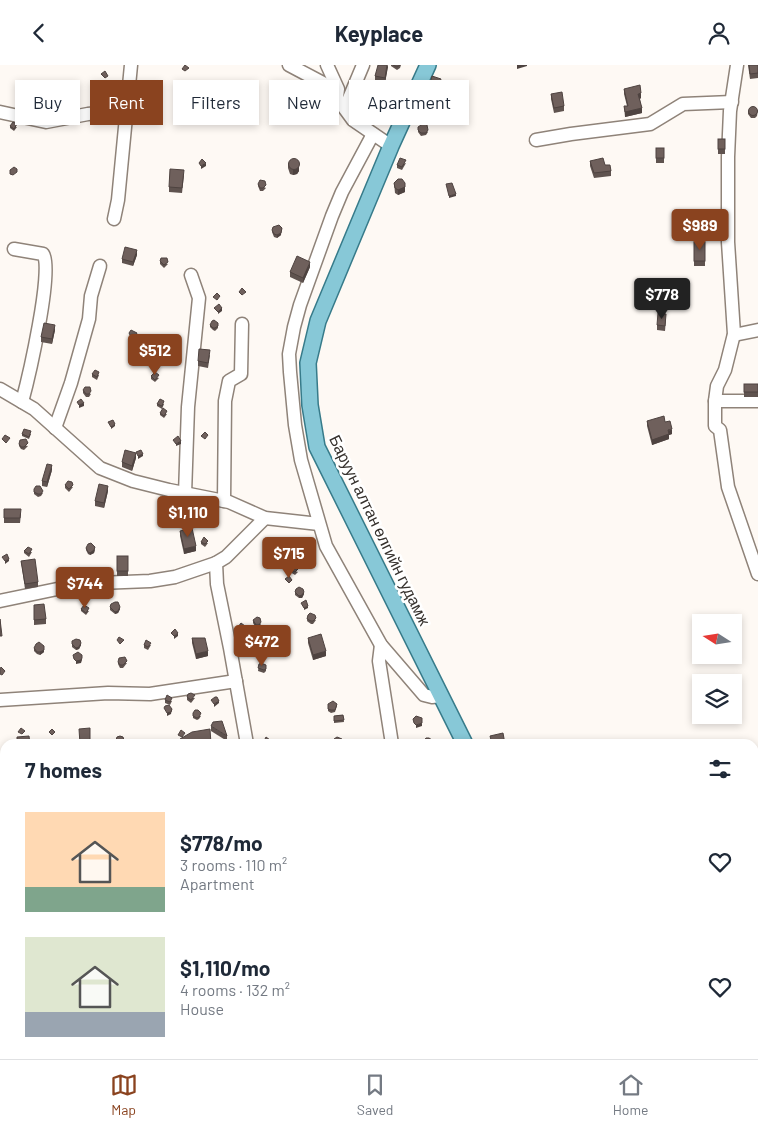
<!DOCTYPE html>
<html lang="en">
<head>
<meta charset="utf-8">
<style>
  :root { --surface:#fff; --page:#f2f2f3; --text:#1f2937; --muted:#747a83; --line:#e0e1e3; --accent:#8a431f }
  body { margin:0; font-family:Barlow,sans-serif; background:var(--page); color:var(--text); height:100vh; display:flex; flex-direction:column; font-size:19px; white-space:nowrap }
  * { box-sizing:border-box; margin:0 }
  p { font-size:16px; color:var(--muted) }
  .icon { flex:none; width:28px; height:28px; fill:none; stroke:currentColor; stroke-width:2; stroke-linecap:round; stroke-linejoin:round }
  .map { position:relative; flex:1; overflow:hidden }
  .drawer { position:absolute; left:0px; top:674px; width:759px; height:321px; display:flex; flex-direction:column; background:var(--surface); border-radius:15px 15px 0 0; box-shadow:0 2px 8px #0003 }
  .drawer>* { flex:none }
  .hud { position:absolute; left:15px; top:15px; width:500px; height:45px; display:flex; gap:10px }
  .needle { width:32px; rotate:282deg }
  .controls { position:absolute; left:692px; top:549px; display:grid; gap:10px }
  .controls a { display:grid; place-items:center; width:50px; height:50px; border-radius:0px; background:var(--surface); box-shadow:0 2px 8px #0003; font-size:25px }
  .price { position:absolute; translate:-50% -42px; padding:0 11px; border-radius:5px; background:var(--accent); color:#fff; font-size:16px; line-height:32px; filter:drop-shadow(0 1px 2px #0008) }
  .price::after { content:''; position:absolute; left:50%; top:30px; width:15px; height:11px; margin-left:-8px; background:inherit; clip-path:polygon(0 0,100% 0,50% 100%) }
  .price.on { background:#222; color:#fff }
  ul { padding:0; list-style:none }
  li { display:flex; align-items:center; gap:15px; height:125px; padding:0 25px }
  li span { display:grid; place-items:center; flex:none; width:140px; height:100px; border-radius:0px; color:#555 }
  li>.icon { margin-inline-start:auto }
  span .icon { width:60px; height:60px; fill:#fffc; stroke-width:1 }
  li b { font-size:21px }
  h2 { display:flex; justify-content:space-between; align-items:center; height:60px; padding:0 25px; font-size:21px }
  .tag { padding:0 18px; border-radius:0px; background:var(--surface); box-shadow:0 2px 8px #0003; font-size:18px; line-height:45px }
  .tag.on { background:var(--accent); color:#fff }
  header { display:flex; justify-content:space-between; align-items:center; height:65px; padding:0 25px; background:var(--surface); font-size:22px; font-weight:700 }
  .dock { display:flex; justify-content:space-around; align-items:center; height:70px; border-top:1px solid var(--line); background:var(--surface); font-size:14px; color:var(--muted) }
  .dock a { display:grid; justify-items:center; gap:2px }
  .dock .on { color:var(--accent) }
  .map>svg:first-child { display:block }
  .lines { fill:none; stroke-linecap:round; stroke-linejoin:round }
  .stream { stroke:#bde7f1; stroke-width:2.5 }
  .minor-casing { stroke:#8f8379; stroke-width:15 }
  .major-casing { stroke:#377b8a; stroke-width:18 }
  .minor { stroke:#fff; stroke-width:12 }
  .major { stroke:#87c8d7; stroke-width:15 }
  .wall { fill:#5f534f }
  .shaded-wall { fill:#4e4340 }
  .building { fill:#6f605c; stroke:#4e4340 }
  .labels { text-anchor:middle; stroke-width:5; stroke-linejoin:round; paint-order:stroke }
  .street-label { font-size:16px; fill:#36312d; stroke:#fff }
</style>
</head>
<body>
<header><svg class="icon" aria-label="back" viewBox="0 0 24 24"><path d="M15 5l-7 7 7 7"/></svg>Keyplace<svg class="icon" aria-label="person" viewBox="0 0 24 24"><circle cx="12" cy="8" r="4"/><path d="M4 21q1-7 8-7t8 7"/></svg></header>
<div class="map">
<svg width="758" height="994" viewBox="0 0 758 994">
  <rect width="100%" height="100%" fill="#fef9f4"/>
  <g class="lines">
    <!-- stream -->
    <g class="stream">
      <polyline points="0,986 5,989"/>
      <polyline points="11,990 23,990"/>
      <polyline points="80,990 91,994"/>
      <polyline points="209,994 217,993 228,994"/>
    </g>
    <defs>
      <g id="minor">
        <polyline points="289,0 323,18 331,25 353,55 391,81"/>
        <polyline points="327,0 338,24 337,32"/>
        <polyline points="737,0 730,46 728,92 728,177 734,269 725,305 717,321 715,336 715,361 720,365 728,422 758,509"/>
        <polyline points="345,43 363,0"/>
        <polyline points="0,47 46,57 88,49 128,45"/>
        <polyline points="373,69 342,127 332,151 300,240 294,262 289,289 290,307 295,360 301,395 326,481 381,580 424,630 432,632 441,631"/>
        <polyline points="536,75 571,69 650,59 683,39 732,37"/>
        <polyline points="114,154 118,135 131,0"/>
        <path d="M14,184L43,189C54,204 28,315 22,337"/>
        <polyline points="734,270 758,265"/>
        <polyline points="0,324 34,344 100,403 133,416 169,425 229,437 265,453 319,459"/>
        <polyline points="715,336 758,336"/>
        <polyline points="55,363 71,318 89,254 91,231 100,201"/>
        <polyline points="185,429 188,342 199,233 191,210"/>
        <polyline points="224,436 225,336 229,316 241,309 242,259"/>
        <polyline points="0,536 62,523 99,518 150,516 175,512 216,498"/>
        <polyline points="381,580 379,596 392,679"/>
        <polyline points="0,635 108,628 150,629 236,616"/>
        <polyline points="247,679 230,583 217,519 216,498 226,492 265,453"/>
        <polyline points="0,752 5,751"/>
        <polyline points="265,990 266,994"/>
      </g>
      <g id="major">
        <polyline points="428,0 391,81 318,256 308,298 310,340 317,382 465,679"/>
        <polyline points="580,990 584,994"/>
      </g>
    </defs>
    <!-- minor casing -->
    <use href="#minor" class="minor-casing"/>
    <!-- major casing -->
    <use href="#major" class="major-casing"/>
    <!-- minor -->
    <use href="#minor" class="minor"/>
    <!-- major -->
    <use href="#major" class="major"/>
  </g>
  <!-- wall -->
  <g class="wall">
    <polygon points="388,0 385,18 375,16 375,11"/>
    <polygon points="391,0 401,0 400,3 397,5 391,1"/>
    <polygon points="748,0 758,0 758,13 750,14"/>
    <polygon points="441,19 436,34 428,32 428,27"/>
    <polygon points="624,24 641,33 640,34 642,48 625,52 624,41 627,41 624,29"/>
    <polygon points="374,26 384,30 383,33 379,35 374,32"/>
    <polygon points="551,29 564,41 564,46 554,48 551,34"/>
    <polygon points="141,38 149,42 147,45 144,45 141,43"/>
    <polygon points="758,45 757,51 755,53 751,53 748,49 748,46"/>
    <polygon points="10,61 17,62 14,66 10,63"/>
    <polygon points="418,62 428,67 426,70 421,71 418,67"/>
    <rect x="718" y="74" width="7" height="15"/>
    <rect x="656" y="83" width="8" height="15"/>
    <polygon points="590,96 611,106 611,111 594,113 590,101"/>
    <polygon points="288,98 299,106 297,109 293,110 290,109 288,103"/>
    <polygon points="406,98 402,105 397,103 397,100"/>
    <polygon points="184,110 182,128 169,127 169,122"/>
    <polygon points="394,118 405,123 405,127 398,130 395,128"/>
    <polygon points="258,119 266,123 263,126 260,126 258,121"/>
    <polygon points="282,163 281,170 277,173 274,172 272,167 272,165"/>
    <rect x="694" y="177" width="11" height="24"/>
    <polygon points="137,190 133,201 122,198 122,194"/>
    <polygon points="160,196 168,199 164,203 160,199"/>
    <polygon points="310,202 303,218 290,212 290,207"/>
    <polygon points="666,254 665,266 657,265 657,260"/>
    <polygon points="218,258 218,263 215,266 213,265 210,262 210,260"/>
    <polygon points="55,265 52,279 41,277 41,272"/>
    <polygon points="210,290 208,303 198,301 198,296"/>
    <polygon points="92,309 99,310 97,315 92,312"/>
    <polygon points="151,311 159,313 155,317 151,314"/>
    <rect x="744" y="319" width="14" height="13"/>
    <polygon points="83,325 91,329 89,332 86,332 83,328"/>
    <polygon points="157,339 164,339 162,344 157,341"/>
    <polygon points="160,348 167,349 164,353 160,350"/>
    <polygon points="647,356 665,357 672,369 669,370 669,374 652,380 647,361"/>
    <polygon points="22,369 31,369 29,374 22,371"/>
    <polygon points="19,379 28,381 24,385 21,384 19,381"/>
    <polygon points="136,393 132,406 122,402 122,397"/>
    <polygon points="52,405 47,422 42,421 42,416"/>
    <polygon points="65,420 73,422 69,427 65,423"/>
    <polygon points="34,424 43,428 41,431 38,432 34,429"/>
    <polygon points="108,426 104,443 95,441 95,436"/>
    <polygon points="4,444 21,449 20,458 4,458"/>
    <polygon points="181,453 188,456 185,460 181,458"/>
    <polygon points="180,466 196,486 184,489 180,471"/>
    <polygon points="201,477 208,478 205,482 201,479"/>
    <polygon points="86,483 95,485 94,488 90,490 88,489 86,485"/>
    <polygon points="24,486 32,487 29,492 24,488"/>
    <polygon points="270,490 287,497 274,503 270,495"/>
    <rect x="117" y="491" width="11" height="20"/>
    <polygon points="21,496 38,517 38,522 25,524"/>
    <polygon points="290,504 298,507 295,510 290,507"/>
    <polygon points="295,527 304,529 302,533 299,533 295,530"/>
    <polygon points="34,540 46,554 46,559 34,560"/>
    <polygon points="110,542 120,544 118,548 115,549 110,545"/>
    <polygon points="81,544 89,546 86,550 81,546"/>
    <polygon points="308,550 316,555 313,559 311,559 307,556"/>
    <polygon points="253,555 261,559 259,562 256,563 253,558"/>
    <polygon points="238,562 245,563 242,567 238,565"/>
    <polygon points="192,573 208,591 196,594 192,578"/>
    <polygon points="308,573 326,591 313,595 308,578"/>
    <polygon points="72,576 81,580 79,584 76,585 72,582"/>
    <polygon points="144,580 151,580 148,585 144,583"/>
    <polygon points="44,581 44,587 40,590 37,589 34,586 34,583"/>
    <polygon points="118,597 127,598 123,603 120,603 118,599"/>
    <polygon points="259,599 266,600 266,606 264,608 258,606"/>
    <polygon points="187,632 195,633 191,638 187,635"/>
    <polygon points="165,635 172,636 170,640 165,638"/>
    <polygon points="328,639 337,641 335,647 331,648 328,646"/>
    <polygon points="193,650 201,651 199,654 197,655 193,653"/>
    <polygon points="343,650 344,657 334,658 334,651"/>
    <polygon points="211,661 227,671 227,676 211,666"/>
    <rect x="0" y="800" width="5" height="19"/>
    <polygon points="0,826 5,827 5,845 0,845"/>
  </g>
  <!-- shaded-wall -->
  <g class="shaded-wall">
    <polygon points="387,0 388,2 385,18 385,13"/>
    <polygon points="517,0 527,0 527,1 517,4"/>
    <polygon points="441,14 441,19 436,34 436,29"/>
    <polygon points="384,27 383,33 379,35 379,33"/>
    <polygon points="641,28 641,33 638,34 638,29"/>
    <polygon points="642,43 642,48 625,52 625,47"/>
    <polygon points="206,98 206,101 201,104 201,101"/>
    <polygon points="299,101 299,106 297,109 293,110 293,105"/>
    <polygon points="405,118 405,127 398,130 398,125"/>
    <polygon points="456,129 456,131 449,133 449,131"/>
    <polygon points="281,168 281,170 277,173 277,170"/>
    <polygon points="137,185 137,190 133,201 133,197"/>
    <polygon points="310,197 310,202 303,218 303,213"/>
    <polygon points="222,243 222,246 218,249 218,247"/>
    <polygon points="55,260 55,265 52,279 52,274"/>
    <polygon points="136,270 136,273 131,275 131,272"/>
    <polygon points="84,338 84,341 79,343 79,340"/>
    <polygon points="115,359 115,361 111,364 111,362"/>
    <polygon points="672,364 672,369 669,370 669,374 652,380 652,375"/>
    <polygon points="181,376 181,379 176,381 176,379"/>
    <polygon points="136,388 136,393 132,406 132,401"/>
    <polygon points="143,389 143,391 138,394 138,391"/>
    <polygon points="52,400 52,405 47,422 47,417"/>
    <polygon points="108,421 108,426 104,443 104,438"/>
    <polygon points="196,481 196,486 184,489 184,484"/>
    <polygon points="95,482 94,488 90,490 90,488"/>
    <polygon points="287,492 287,497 274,503 274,498"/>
    <polygon points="9,494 9,496 5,499 5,496"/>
    <polygon points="304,527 304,529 302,533 299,533 299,531"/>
    <polygon points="308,541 308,543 304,545 304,543"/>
    <polygon points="120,542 120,544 118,548 115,549 115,547"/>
    <polygon points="178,568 178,571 174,574 174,571"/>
    <polygon points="81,578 81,580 79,584 76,585 76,583"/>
    <polygon points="44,585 44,587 40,590 40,587"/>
    <polygon points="208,586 208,591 196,594 196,589"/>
    <polygon points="326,586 326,591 313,595 313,590"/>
    <polygon points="82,593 82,595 81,598 76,599 76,596"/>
    <polygon points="219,636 219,638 214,642 214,639"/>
    <polygon points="172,644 171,649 167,651 167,648"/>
    <polygon points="422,658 422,661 416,663 416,660"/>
    <polygon points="5,732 5,737 0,738 0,733"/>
    <polygon points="135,990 135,992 131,994 131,992"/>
  </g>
  <!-- building -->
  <g class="building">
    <polygon points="185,0 189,3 185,6 182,4"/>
    <polygon points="378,0 387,0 385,13 375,11"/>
    <polygon points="393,0 400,0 397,2"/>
    <polygon points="749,0 758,0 758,8 750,9"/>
    <polygon points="105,6 108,11 105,13 101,9"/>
    <polygon points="432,11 441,14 436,29 428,27"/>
    <polygon points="640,20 641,28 638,29 642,43 625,47 624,41 628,41 624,24"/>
    <polygon points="156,22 159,25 156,28 153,26"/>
    <polygon points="378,23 381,23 384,27 383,30 379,33 374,29 374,26"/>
    <polygon points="562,27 564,41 554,43 551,29"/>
    <polygon points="143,35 148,36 149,39 147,42 144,43 141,40 141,38"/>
    <circle cx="753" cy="46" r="4.5"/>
    <polygon points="13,57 17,59 14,64 10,61"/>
    <polygon points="424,58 427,60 428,65 426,68 421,68 418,65 418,62"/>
    <rect x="718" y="74" width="7" height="10"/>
    <rect x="656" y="83" width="8" height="10"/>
    <polygon points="400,93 406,95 402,102 397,100"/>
    <polygon points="603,93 605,100 610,100 611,106 594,108 590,96"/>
    <circle cx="294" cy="99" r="5.5"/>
    <polygon points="202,94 206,98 201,101 199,98"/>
    <polygon points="14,102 17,104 17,107 13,110 10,109 10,105"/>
    <polygon points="170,104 184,105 182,123 169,122"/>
    <polygon points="398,114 402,114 405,118 405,122 398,125 395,123 394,118"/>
    <polygon points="260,115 265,116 266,120 263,123 260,123 258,119"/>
    <polygon points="452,118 456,129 449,131 446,119"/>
    <polygon points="279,160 282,163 281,168 277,170 274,169 272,165 273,162"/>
    <rect x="694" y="177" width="11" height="19"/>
    <polygon points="125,182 137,185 133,197 122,194"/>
    <polygon points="297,191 310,197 303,213 290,207"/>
    <polygon points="161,193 167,193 168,197 164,200 160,196"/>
    <polygon points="242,223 246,227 242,230 239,227"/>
    <polygon points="217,228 220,231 217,235 213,232"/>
    <polygon points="219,239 222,243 218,247 214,243"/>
    <polygon points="658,248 666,249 665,261 657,260"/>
    <polygon points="214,255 218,258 218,261 215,263 213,263 210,260 212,256"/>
    <polygon points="44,258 55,260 52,274 41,272"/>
    <polygon points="131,265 137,268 136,270 131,272 129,268"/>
    <polygon points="199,284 210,285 208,298 198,296"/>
    <polygon points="156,297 160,301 157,305 153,301"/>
    <polygon points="95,305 99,307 97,312 92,309"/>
    <polygon points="155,307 159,310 155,315 151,311"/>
    <rect x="744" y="319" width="14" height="8"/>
    <polygon points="85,322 90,322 91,326 89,329 86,329 83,325"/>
    <polygon points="81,334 84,338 79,340 77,337"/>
    <polygon points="160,334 164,336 162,341 157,339"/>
    <polygon points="163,343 167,346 164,351 160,348"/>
    <polygon points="664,351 665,357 670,356 672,364 668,365 669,369 652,375 647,356"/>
    <polygon points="113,355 115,359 111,362 108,357"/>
    <polygon points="24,364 31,366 29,372 22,369"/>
    <polygon points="205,367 208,370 205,374 201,371"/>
    <polygon points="5,370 10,373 6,378 2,374"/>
    <polygon points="178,371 181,376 176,379 173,375"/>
    <polygon points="26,374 28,378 24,382 21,382 19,379 20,375"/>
    <polygon points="125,385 136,388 132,401 122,397"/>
    <polygon points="141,385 143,389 138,391 136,387"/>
    <polygon points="47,399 52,400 47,417 42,416"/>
    <polygon points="68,416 72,417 73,420 69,424 65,420"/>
    <polygon points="99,419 108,421 104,438 95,436"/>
    <polygon points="36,421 40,421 43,426 41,429 38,429 34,427 34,424"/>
    <polygon points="4,444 21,444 20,453 4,453"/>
    <polygon points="185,449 188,454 185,457 181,456 181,453"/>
    <polygon points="192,463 196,481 184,484 180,466"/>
    <polygon points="204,472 208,476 205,479 201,477"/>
    <polygon points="91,478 95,482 94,485 90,488 88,487 86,483 88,479"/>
    <polygon points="28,482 32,484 29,489 24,486"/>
    <polygon points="283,484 287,492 274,498 270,490"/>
    <polygon points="7,489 9,494 5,496 2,492"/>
    <rect x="117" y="491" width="11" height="15"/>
    <polygon points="35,494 38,517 25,519 21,496"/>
    <polygon points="293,498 298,501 298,504 295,507 290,504 290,500"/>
    <polygon points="289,511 292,515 289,518 285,514"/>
    <polygon points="299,522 303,524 304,527 302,530 299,531 295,527 296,524"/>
    <polygon points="306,535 308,541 304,543 301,538"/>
    <polygon points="115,537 118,537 120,542 118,546 115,547 110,542 111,539"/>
    <polygon points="44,539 46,554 34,555 34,540"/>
    <polygon points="84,540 89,543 86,548 81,544"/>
    <polygon points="310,548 315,550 316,553 313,556 311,556 307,554 308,550"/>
    <polygon points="257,552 260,553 261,557 259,560 256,560 253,555"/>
    <polygon points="0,554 2,571 0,571"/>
    <polygon points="241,558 245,561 242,565 238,562"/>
    <polygon points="175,564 178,568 174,571 171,568"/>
    <polygon points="321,569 326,586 313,590 308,573"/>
    <polygon points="119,572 124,575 120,579 117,575"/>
    <polygon points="192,573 205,573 208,586 196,589"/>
    <polygon points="76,574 80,575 81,578 79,582 76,583 72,579 72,576"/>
    <polygon points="146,575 151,578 148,582 144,580"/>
    <polygon points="39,577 44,581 44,585 40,587 37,587 34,583 36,579"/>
    <polygon points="78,587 82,590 82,593 81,595 76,596 74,594 73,590"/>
    <polygon points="125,592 127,596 123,600 120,600 118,597 119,593"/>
    <polygon points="261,598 266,600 266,604 264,605 258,603 259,599"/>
    <polygon points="1,602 5,606 2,610 0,609 0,604"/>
    <polygon points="191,628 195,630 191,635 187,632 188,629"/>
    <polygon points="167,630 172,633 170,637 165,635"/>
    <polygon points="215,632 217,632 219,636 214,639 211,635"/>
    <polygon points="333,636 337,639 335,645 331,645 328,644 328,639"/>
    <polygon points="169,640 172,644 171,647 167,648 164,643 165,641"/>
    <polygon points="195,645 198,645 201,648 199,652 197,653 193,651 193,648"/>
    <polygon points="343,650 344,655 334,656 334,651"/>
    <polygon points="416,651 422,653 422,658 416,660 414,658 413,654"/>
    <polygon points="222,656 227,671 211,661 213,657"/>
    <polygon points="21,663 25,666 22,669 18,667"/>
    <polygon points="90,663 90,679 80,679 79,664"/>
    <polygon points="52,664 55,667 52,670 49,667"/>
    <polygon points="210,664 211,679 180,679 180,674 192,667"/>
    <polygon points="181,665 185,668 182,672 178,670"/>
    <polygon points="503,668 505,679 492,679 490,671"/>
    <polygon points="29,671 30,679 17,679 17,672"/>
    <circle cx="120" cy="675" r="4"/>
    <polygon points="266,672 270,675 268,678 264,676"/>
    <polygon points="337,672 342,674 343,677 342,679 334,679 334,674"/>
    <polygon points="426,673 429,673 432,675 433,679 423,679 423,677"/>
    <polygon points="4,711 5,719 5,732 0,733 0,712"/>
    <rect x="0" y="800" width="5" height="14"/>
    <polygon points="0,826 5,827 5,840 0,840"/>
    <polygon points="128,990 135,990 131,992 128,991"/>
    <rect x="384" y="990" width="10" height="4"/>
    <polygon points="606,990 617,990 620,992 618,994 606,994 604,992"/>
    <rect x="437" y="993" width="13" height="1"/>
  </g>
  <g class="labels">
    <!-- street labels -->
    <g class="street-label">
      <text transform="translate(380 465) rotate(64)" y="6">Баруун алтан өлгийн гудамж</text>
    </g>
  </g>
</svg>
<div class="controls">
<a><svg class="needle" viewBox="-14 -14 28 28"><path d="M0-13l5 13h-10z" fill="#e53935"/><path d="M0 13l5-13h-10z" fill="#747a83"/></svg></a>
<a><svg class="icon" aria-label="layers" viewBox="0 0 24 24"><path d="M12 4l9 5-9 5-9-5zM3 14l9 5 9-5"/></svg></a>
</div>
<b class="price" style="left:700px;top:186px">$989</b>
<b class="price on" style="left:662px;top:255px">$778</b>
<b class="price" style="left:155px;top:311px">$512</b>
<b class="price" style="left:188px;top:473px">$1,110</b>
<b class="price" style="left:289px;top:514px">$715</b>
<b class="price" style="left:85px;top:544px">$744</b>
<b class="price" style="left:262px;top:602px">$472</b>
<div class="hud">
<a class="tag">Buy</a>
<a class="tag on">Rent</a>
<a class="tag">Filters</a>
<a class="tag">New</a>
<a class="tag">Apartment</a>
</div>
<section class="drawer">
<h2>7 homes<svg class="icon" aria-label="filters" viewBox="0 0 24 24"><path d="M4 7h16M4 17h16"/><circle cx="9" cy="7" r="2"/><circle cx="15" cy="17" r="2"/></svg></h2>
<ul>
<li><span style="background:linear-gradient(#ffd9b3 75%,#7fa58c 0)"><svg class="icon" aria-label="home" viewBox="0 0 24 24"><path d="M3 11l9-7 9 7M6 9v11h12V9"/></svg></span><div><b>$778/mo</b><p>3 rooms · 110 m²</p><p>Apartment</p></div><svg class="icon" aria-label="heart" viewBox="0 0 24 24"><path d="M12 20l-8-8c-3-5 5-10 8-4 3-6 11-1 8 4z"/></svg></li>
<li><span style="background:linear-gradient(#dfe7d0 75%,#9aa5b1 0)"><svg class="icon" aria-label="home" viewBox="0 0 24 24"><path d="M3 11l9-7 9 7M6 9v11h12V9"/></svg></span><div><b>$1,110/mo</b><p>4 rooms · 132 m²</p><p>House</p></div><svg class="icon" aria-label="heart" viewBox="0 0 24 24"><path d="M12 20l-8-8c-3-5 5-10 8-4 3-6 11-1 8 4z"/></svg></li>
</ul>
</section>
</div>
<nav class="dock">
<a class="on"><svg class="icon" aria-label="map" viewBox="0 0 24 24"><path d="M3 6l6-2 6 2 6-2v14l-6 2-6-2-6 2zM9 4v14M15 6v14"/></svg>Map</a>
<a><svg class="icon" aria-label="saved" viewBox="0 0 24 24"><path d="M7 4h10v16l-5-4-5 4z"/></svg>Saved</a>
<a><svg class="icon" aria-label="home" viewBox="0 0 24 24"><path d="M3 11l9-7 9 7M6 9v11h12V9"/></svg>Home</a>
</nav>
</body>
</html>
